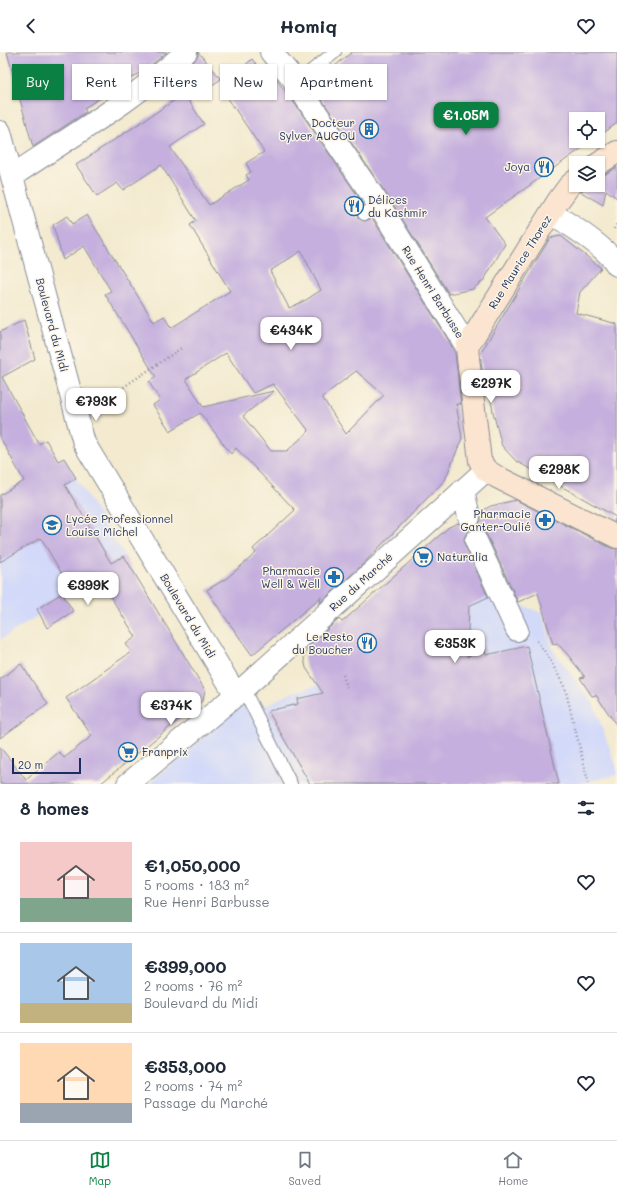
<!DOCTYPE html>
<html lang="en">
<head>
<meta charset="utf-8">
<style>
  :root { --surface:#fff; --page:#f6f6f7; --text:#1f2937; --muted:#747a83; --line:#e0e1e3; --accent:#0b8043 }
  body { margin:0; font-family:Mali,sans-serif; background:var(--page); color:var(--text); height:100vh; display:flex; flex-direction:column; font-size:15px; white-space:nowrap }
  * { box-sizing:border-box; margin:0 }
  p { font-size:13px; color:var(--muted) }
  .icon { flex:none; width:22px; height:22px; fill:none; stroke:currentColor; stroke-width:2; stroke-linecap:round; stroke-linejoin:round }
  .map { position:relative; height:732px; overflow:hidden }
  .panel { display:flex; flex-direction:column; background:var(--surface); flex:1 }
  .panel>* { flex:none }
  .top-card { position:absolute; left:12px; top:12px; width:400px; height:36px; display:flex; gap:8px }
  .tools { position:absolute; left:569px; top:60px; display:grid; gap:8px }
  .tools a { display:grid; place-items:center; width:36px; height:36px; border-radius:0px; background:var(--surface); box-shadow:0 1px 3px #0004; font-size:20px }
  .scale { position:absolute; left:12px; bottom:10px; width:69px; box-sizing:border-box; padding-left:4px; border:2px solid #1b2f5e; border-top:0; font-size:11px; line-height:14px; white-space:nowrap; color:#1b2f5e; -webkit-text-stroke:3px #fcf5e5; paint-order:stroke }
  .price { position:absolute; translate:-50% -34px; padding:0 9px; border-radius:8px; background:#fff; color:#222; font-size:13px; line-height:26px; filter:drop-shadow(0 1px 2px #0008) }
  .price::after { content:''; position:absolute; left:50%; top:24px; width:12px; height:9px; margin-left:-6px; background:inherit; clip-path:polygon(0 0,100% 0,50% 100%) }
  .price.current { background:var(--accent); color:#fff }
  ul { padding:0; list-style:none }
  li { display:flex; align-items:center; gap:12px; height:100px; padding:0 20px }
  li+li { border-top:1px solid var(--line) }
  li span { display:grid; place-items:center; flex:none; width:112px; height:80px; border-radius:0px; color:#555 }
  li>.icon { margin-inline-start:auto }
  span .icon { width:48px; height:48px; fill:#fffc; stroke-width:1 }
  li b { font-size:17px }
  h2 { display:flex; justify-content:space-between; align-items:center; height:48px; padding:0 20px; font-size:17px }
  .pill { padding:0 14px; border-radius:0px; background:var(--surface); box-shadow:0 1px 3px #0004; font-size:14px; line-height:36px }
  .pill.current { background:var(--accent); color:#fff }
  header { display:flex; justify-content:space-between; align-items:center; height:52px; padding:0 20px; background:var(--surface); font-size:18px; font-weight:700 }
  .dock { display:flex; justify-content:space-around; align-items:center; height:56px; border-top:1px solid var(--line); background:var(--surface); font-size:11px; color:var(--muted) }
  .dock a { display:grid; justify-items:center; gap:2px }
  .dock .current { color:var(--accent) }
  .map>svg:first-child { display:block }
  .built { fill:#d2d9f9 }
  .building { fill:#c4afde; fill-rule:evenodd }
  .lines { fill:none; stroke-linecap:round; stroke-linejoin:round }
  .lane-casing { stroke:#878c96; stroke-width:14 }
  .street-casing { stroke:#878c96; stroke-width:24 }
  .secondary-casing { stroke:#878c96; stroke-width:24 }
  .path { stroke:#878c96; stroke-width:2.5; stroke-dasharray:1 3; stroke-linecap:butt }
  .lane { stroke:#fff; stroke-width:12 }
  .street { stroke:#fff; stroke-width:22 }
  .secondary { stroke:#fce5d0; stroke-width:22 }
  .labels { text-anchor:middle; stroke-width:3; stroke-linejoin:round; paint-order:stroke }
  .poi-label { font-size:11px; fill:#1b2f5e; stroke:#fcf5e5; text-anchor:end }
  .street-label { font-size:11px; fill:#1b2f5e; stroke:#fcf5e5 }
</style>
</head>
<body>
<header><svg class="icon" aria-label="back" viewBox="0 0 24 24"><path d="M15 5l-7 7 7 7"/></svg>Homiq<svg class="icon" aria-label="heart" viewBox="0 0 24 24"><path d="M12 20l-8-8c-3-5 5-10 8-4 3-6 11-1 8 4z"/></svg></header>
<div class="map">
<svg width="617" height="732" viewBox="0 0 617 732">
  <rect width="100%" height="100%" fill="#fcf5e5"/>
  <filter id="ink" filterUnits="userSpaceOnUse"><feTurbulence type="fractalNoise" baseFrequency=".025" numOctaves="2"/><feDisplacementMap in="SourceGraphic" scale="8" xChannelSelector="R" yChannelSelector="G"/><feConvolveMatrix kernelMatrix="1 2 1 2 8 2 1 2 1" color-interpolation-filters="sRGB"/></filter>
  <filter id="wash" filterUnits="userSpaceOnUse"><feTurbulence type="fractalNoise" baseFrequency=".012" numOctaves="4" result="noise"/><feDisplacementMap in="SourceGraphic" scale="16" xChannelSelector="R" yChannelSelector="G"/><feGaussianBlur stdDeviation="0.9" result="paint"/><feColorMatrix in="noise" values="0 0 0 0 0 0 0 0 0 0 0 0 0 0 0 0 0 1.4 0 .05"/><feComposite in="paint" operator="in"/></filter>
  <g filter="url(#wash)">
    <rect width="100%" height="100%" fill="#f3eacf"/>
    <!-- built -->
    <g class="built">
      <polygon points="64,406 126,507 0,588 0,443"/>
      <polygon points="509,534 514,542 516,551 542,561 553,598 593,651 617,716 617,723 576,732 148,732 246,649 266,653 293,640 416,607 470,570 463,557"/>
    </g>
    <g id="blocks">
      <!-- building -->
      <g class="building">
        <polygon points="7,0 167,0 149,15 84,56 86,60 33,95"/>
        <polygon points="198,0 221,27 202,40 183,19 194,9 198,4"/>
        <polygon points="352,0 617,0 617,71 598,85 598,67 576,67 576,89 592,89 485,165 505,192 484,228 473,237 449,242 389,146 312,33"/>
        <path d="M252,7L270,29L275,25L292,49H293L364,153L357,159L358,166L365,169L372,166L449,289L455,301L461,352H456L462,386L445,428L360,515L320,551L321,545L252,603L222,561L207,538L227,526L256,501L253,497L295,458L236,396L231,402L200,361L170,379L153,353L160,348L149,330L156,325L105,242L111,239L84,194L63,208L53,173L67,164L72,172L87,163L154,270L164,264L171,276L230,239L190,173L196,169L161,113L123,138L117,131L97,144L76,113L184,42L204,72L170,95L209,153L249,128L246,123L251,120L246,111L264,100L221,36ZM301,199L321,238L306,248L289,256L270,219ZM226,301L253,341L273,332L309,379L287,399H271L243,364L274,339L203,355L186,327ZM356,319L384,343L346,382L322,345Z"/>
        <polygon points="617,115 617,146 606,138 603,153 581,140 589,133 598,133 598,127"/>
        <polygon points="561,184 601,216 580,240 576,261 617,272 617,471 614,469 616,465 516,409 502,394 493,360 487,323 484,331 480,302 550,186"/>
        <polygon points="24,268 35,307 2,325 39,392 46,388 58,409 64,406 76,426 65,433 111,511 124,504 205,638 203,648 100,732 0,732 0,695 26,728 59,700 64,706 92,684 66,646 131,600 126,592 136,585 98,525 73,541 41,486 0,510 0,443 24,429 0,385 0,280"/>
        <polygon points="516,448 611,496 617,497 617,674 596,643 592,644 580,626 585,625 568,603 557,591 553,592 538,541 518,550 487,483 483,479 478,477 471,478 466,482 464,487 465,494 488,545 469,554 467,605 484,595 486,603 527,594 559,732 310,732 268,659 298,652 297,647 323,641 306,616 304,606 307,596 339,567 342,570 449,475 458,471 465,477 472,477 477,474 481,469 481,459 491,454"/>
        <polygon points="62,541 73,559 47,576 37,557"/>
        <polygon points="21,612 48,652 0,686 0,627"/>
      </g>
    </g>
  </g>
  <g filter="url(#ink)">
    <use href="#blocks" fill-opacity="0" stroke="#878c96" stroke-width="1"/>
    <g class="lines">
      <defs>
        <g id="lane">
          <polyline points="296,31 335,0"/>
          <polyline points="364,162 379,153"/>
          <polyline points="243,636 291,732"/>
        </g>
        <g id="street">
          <polyline points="271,0 291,24 379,153 467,295"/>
          <polyline points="0,80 84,391 236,643"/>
          <path d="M12,124C71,84 133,49 186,0"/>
          <path d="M551,161C569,172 607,196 617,213"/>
          <polyline points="463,438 469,465"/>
          <polyline points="476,489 517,578"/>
          <polyline points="128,732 236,643 486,418"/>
        </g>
        <g id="secondary">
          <polyline points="598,112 617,100"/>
          <polyline points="576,128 569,134 558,149 467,295 468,306 480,409 486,418 497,425 617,485"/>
        </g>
      </defs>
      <!-- lane casing -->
      <use href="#lane" class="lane-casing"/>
      <!-- street casing -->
      <use href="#street" class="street-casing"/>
      <!-- secondary casing -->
      <use href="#secondary" class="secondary-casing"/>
      <!-- path -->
      <g class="path">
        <polyline points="617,163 617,165"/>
        <polyline points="614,177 617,171"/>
        <polyline points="97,353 183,295"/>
        <polyline points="537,589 548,604 565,636 587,725 588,732"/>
        <polyline points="343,623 347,635"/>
      </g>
      <!-- lane -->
      <use href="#lane" class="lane"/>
      <!-- street -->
      <use href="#street" class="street"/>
      <!-- secondary -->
      <use href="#secondary" class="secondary"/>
    </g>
  </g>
  <!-- icons -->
  <defs>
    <symbol id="building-ring" viewBox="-11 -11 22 22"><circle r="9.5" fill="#fcf5e5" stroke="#1f6fb2" stroke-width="1.5"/><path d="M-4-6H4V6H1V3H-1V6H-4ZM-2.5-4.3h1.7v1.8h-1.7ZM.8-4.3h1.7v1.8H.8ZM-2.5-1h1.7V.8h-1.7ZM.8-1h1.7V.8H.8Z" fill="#1f6fb2"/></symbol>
    <symbol id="restaurant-ring" viewBox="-11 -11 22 22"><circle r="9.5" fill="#fcf5e5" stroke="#1f6fb2" stroke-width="1.5"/><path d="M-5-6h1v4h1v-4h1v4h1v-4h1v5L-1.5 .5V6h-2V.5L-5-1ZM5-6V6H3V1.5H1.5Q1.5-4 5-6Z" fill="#1f6fb2"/></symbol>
    <symbol id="pharmacy-ring" viewBox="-11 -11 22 22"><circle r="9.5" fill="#fcf5e5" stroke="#1f6fb2" stroke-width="1.5"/><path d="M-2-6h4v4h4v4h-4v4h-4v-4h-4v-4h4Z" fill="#1f6fb2"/></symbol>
    <symbol id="school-ring" viewBox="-11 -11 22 22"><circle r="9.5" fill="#fcf5e5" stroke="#1f6fb2" stroke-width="1.5"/><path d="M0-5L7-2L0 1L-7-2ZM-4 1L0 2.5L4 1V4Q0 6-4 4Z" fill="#1f6fb2"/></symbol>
    <symbol id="supermarket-ring" viewBox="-11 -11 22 22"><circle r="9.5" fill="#fcf5e5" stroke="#1f6fb2" stroke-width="1.5"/><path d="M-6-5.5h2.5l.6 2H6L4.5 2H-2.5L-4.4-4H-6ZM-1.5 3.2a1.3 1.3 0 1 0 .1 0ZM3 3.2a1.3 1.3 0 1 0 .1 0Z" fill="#1f6fb2"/></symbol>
  </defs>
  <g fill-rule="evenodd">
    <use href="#building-ring" x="358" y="66" width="22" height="22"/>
    <use href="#restaurant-ring" x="533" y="104" width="22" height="22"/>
    <use href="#restaurant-ring" x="343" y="143" width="22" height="22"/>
    <use href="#pharmacy-ring" x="534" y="457" width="22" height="22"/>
    <use href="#school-ring" x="41" y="462" width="22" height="22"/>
    <use href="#supermarket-ring" x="412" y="494" width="22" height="22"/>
    <use href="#pharmacy-ring" x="323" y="514" width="22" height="22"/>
    <use href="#restaurant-ring" x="356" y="580" width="22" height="22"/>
    <use href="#supermarket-ring" x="117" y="689" width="22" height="22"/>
  </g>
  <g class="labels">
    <!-- poi labels -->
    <g class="poi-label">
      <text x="355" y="75">Docteur<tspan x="355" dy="13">Sylver AUGOU</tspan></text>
      <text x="530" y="119">Joya</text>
      <text x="368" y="152" text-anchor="start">Délices<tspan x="368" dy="13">du Kashmir</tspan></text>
      <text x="531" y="466">Pharmacie<tspan x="531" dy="13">Ganter-Oulié</tspan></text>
      <text x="66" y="471" text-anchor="start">Lycée Professionnel<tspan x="66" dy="13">Louise Michel</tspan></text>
      <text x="437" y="509" text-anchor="start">Naturalia</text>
      <text x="320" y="523">Pharmacie<tspan x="320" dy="13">Well &amp; Well</tspan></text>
      <text x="353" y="589">Le Resto<tspan x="353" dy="13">du Boucher</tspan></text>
      <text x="142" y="704" text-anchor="start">Franprix</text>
    </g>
    <!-- street labels -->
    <g class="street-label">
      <text transform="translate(520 210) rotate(-58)" y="4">Rue Maurice Thorez</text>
      <text transform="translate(433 240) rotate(58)" y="4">Rue Henri Barbusse</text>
      <text transform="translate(52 273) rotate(75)" y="4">Boulevard du Midi</text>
      <text transform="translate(361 530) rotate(-42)" y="4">Rue du Marché</text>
      <text transform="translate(188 564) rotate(59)" y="4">Boulevard du Midi</text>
    </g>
  </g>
</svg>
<div class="tools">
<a><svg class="icon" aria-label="locate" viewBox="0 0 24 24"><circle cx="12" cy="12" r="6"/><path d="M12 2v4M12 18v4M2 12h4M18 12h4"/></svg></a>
<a><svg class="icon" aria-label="layers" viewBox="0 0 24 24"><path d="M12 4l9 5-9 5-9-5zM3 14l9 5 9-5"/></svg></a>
</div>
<div class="scale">20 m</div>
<b class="price current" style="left:466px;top:84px">€1.05M</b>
<b class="price" style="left:291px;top:299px">€434K</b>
<b class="price" style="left:491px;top:352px">€297K</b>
<b class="price" style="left:96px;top:370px">€793K</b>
<b class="price" style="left:559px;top:438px">€298K</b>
<b class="price" style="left:88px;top:554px">€399K</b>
<b class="price" style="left:455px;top:612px">€353K</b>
<b class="price" style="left:171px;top:674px">€374K</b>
<div class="top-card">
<a class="pill current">Buy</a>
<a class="pill">Rent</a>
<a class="pill">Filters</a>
<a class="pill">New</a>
<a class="pill">Apartment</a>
</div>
</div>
<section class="panel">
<h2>8 homes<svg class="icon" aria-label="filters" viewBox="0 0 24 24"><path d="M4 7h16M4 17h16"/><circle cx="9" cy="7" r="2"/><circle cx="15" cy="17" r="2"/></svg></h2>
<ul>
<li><span style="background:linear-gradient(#f6c9c9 70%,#7fa58c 0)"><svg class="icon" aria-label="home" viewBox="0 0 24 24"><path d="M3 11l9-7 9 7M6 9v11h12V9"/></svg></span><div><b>€1,050,000</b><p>5 rooms · 183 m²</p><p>Rue Henri Barbusse</p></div><svg class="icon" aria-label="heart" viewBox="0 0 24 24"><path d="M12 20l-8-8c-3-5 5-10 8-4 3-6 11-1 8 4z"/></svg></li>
<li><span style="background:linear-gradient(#a9c7e8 75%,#c2b280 0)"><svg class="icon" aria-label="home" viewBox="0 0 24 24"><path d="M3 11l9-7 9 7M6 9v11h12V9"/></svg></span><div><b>€399,000</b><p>2 rooms · 76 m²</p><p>Boulevard du Midi</p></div><svg class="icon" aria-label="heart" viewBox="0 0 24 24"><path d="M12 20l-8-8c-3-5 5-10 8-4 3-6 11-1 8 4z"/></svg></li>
<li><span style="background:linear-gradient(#ffd9b3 75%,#9aa5b1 0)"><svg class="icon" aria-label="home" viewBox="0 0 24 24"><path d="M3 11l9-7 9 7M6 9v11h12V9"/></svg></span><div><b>€353,000</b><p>2 rooms · 74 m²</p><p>Passage du Marché</p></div><svg class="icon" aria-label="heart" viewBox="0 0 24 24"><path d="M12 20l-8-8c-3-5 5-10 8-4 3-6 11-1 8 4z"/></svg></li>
</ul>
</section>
<nav class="dock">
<a class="current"><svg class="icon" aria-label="map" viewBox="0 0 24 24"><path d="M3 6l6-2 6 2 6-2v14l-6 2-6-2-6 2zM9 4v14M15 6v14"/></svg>Map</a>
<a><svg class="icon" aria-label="saved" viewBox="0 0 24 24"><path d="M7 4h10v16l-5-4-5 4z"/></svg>Saved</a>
<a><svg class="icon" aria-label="home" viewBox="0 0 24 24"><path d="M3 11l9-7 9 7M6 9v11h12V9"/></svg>Home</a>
</nav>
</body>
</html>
